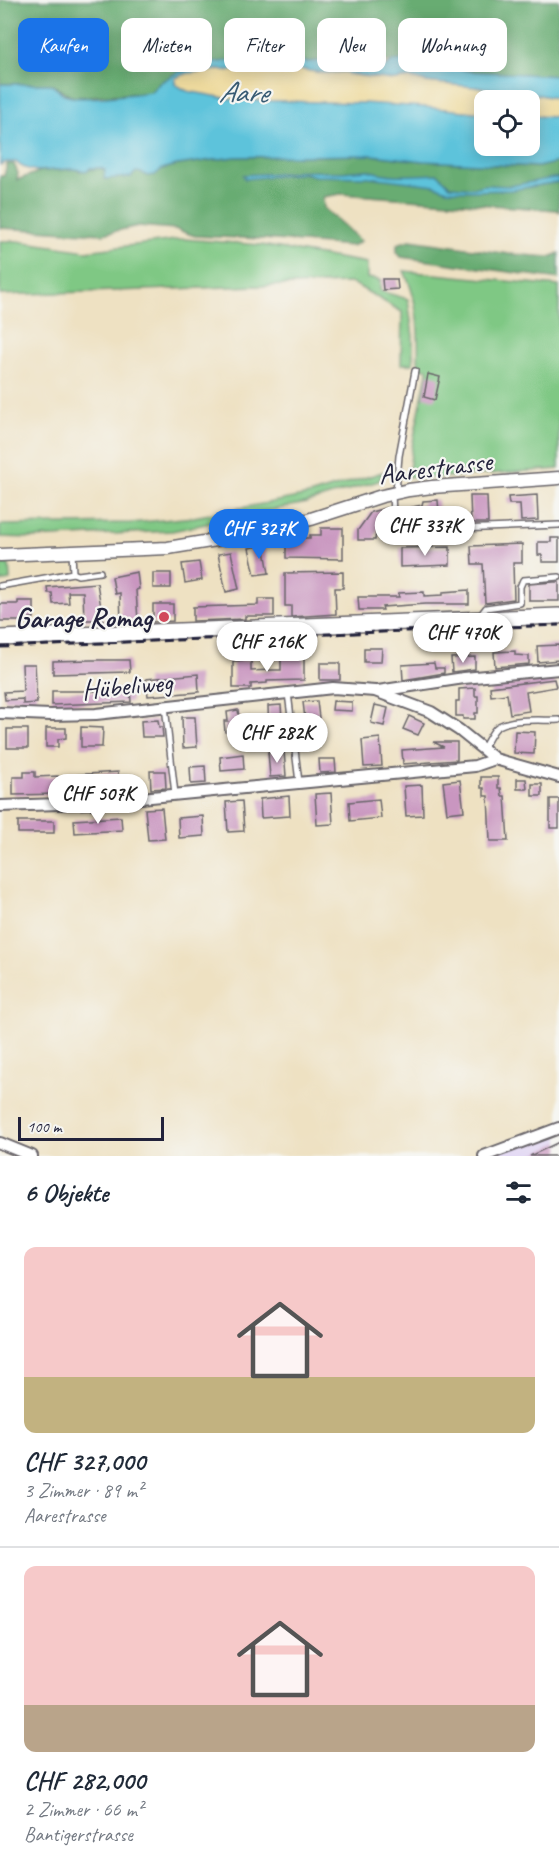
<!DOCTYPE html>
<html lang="de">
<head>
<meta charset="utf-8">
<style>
  :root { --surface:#fff; --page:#f2f2f3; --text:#1f2937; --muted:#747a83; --line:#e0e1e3; --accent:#1a73e8 }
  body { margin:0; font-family:Caveat,sans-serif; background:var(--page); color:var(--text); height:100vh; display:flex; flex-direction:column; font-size:22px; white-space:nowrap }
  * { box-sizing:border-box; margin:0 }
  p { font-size:20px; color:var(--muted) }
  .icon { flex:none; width:33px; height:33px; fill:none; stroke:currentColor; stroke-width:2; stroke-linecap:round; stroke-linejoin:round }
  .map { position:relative; height:1156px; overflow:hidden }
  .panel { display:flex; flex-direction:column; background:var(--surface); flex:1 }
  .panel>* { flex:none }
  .guide { position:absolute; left:18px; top:18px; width:524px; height:54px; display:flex; gap:12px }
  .buttons { position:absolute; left:474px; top:90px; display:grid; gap:12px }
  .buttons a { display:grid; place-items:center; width:66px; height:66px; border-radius:12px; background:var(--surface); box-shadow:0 3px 15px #0003; font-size:30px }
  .scale { position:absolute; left:18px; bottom:15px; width:146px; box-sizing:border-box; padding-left:6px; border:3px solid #22223b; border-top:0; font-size:16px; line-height:21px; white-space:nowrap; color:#22223b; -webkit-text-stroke:4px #f6f6f2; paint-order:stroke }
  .price { position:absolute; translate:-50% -51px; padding:0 14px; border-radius:21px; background:#fff; color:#222; font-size:20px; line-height:39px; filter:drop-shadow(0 2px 3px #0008) }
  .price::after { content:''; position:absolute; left:50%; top:36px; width:18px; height:14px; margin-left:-9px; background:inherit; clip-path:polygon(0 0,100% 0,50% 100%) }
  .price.on { background:var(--accent); color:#fff }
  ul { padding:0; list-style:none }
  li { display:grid; align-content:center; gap:12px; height:318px; padding:0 24px }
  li+li { border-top:2px solid var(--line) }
  li span { display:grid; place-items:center; height:186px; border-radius:12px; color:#555 }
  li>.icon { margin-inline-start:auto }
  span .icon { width:108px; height:108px; fill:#fffc; stroke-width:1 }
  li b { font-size:26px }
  h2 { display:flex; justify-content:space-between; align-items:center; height:72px; padding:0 24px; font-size:26px }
  .tag { padding:0 21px; border-radius:12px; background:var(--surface); box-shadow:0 3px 15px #0003; font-size:21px; line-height:54px }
  .tag.on { background:var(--accent); color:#fff }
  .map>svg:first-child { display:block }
  .built { fill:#e0d4f4 }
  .green { fill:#7fc884; stroke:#507560; stroke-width:1.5 }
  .forest { fill:#67ac72; stroke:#446756; stroke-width:1.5 }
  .sand { fill:#eeda9e; stroke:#887e6c; stroke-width:1.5 }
  .water { fill:#5dc3db; stroke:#40728b; stroke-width:1.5 }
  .building { fill:#c996c0 }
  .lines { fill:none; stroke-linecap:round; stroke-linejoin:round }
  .service-casing { stroke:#69656a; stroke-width:8 }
  .minor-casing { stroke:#69656a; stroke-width:14 }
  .tertiary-casing { stroke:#69656a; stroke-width:15 }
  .primary-casing { stroke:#69656a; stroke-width:18 }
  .service { stroke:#fff; stroke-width:5 }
  .minor { stroke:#fff; stroke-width:10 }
  .tertiary { stroke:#fff; stroke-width:12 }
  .primary { stroke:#fff; stroke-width:15 }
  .rail { stroke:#22223b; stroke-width:3; stroke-dasharray:9 4.5; stroke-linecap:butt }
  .poi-dot { fill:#d1495b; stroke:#f6f6f2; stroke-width:2 }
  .labels { text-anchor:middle; stroke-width:4.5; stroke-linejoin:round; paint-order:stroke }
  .street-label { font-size:28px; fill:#22223b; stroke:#f6f6f2 }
  .poi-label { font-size:28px; font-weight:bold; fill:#22223b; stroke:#f6f6f2; text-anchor:end }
  .water-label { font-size:30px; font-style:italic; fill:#375a73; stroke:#f6f6f2 }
</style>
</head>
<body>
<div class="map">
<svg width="559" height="1156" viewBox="0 0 559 1156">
  <rect width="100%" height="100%" fill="#f6f6f2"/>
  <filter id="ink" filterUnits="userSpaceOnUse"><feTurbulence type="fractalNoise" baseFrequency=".0167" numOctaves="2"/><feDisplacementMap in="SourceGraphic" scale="12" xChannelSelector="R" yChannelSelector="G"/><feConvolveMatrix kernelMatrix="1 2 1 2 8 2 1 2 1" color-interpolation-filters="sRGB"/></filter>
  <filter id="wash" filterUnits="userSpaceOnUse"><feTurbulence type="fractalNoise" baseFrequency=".008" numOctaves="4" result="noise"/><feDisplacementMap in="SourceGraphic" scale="24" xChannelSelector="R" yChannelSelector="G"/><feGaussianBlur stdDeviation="1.35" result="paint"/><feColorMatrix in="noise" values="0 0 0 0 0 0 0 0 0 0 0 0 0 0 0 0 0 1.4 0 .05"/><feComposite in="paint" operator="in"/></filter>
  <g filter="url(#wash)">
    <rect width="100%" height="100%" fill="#eee1c2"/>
    <!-- built -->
    <polygon class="built" points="559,1128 559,1156 484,1156"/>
    <!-- green -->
    <g class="green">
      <polygon points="184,239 261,245 367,263 367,278 380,280 380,291 408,299 413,336 413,364 401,364 402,312 356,285 349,283 0,295 0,241 18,241 86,251"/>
      <path d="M404,271L559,286V469L418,479L417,476L408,477L412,447L428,369L418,368C419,337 419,300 404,271Z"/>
      <polygon points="383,472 379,481 306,503 172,531 33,538 0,537 0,525 131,523 194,517 309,495"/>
      <polygon points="0,564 9,564 10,580 0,582"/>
    </g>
    <!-- forest -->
    <g class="forest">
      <path d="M0,0H559V76L484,73L468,71L438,64L405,60L380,63L360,62L337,57C327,63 308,63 296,61L195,66C179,74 162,77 151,93L75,97C64,95 60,88 50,84H0Z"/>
      <polygon points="372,155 423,161 538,167 559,162 559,212 556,210 341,194 323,197 324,208 361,241 352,246 263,239 195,236 175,229 138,226 103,234 0,228 0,176 4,176 7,164 14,164 18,173 17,180 41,171 74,169 80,171 100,168 105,170 105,179 135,172 162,169 177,165 234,157"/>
      <polygon points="410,240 509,254 550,257 559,253 559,279 401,257 397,252 397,244"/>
    </g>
    <!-- sand -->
    <path class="sand" d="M290,56C300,64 327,64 337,57L360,62L380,63L405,60L438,64L559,93V124L530,123V100H484V118L240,104L171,89V75L180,74L195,66Z"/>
    <!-- water -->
    <g class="water">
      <path d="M290,56L296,61L306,62L332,60L379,67L387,66L393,61L405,60L438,64L468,71L559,76V99L525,92L426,82L412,78L394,80L348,74L346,72L323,73L298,69L272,72L218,70L188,73L175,78V84L187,91L236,100L363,103L425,107L484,113V146H530V116L559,117V162L538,167L423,161L372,155L234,157L177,165L162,169L155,175L147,176L142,173L136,172L131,177L104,179L105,170L100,168H90L88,171C82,171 78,169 73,169C55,168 31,177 16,162H6L0,165V84H50C56,87 60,93 65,95C80,102 133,94 151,92C175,59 251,59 290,56Z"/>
      <path d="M368,170C390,178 415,175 438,174L450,186L474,188L483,185L510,186L554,178H559V182L511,190L472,191L447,190L434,185L369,177L315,176L304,173L245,179L243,175L286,173L298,171L342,172Z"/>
    </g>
    <g id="blocks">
      <!-- building -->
      <g class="building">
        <polygon points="382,279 397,279 398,289 383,290"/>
        <polygon points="428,374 440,377 435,400 424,397"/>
        <polygon points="537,495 538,520 521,521 520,504 509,504 508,497"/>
        <polygon points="470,496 487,496 488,523 471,523"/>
        <polygon points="438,500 440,526 424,527 424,514 398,520 398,510 422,505 423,501"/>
        <polygon points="386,508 389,524 381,525 376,533 375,540 358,540 358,530 371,512"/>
        <polygon points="321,528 343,528 343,559 286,558 286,538 310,538 310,535 321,535"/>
        <polygon points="551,538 559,538 559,562 542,562 542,555 538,555 538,542 551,542"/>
        <polygon points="522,544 522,563 513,563 514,599 485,603 483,564 472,564 471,546"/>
        <polygon points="264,545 269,573 255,575 249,548"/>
        <polygon points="450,547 450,565 400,567 400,548"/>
        <polygon points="231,552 239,589 226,592 218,554"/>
        <polygon points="199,562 202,580 185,583 182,564"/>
        <polygon points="137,572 139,589 136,590 138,621 121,622 120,593 115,594 112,577"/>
        <polygon points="343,572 343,588 335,588 336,614 291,617 291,606 285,606 285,573"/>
        <rect x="153" y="573" width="18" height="15"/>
        <polygon points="554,582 559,582 559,601 529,601 529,584"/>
        <polygon points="97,583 103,620 84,620 83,592 68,592 69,603 53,604 52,593 48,593 47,587"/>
        <polygon points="469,590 469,604 425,604 382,607 383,610 359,610 358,597 399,597 398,593 424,592 424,596 443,595 443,592"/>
        <polygon points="258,599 274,599 274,616 245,616 245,619 193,621 193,607 258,605"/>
        <polygon points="18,601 34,601 34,618 29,618 29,621 0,621 0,604 18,604"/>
        <polygon points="153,604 173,604 173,621 153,622"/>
        <polygon points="559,645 559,660 538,662 537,646"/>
        <polygon points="364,648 382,648 381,662 364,662"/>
        <polygon points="515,651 515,655 529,656 529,664 495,667 494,652"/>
        <polygon points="475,657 475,669 452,672 451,658"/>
        <polygon points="281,658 304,658 304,680 267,681 267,683 251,684 251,688 233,688 233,661 251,660 251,671 272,670 281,670"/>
        <polygon points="91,660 129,660 130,672 53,674 53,661"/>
        <rect x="320" y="663" width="20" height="17"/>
        <polygon points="434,663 435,668 444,668 444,673 403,680 402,665"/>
        <polygon points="22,664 35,664 37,703 23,704 23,699 5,700 4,692 23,691"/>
        <polygon points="198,674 199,692 148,696 146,679"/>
        <polygon points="554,679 556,687 526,692 529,711 510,714 507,694 491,696 490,687"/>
        <polygon points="475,688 475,696 478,696 478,713 475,713 475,719 463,719 463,716 456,716 456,701 459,701 459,689"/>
        <polygon points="104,689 130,689 131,702 52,705 52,691 104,691"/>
        <polygon points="317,701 319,718 305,719 303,702"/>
        <polygon points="333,701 352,702 352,711 332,710"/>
        <polygon points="281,705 283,736 269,737 268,706"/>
        <polygon points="375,705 388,708 384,726 371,723"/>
        <polygon points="238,710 241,730 225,732 224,721 228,721 227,712"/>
        <polygon points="409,716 424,723 418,735 403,729"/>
        <polygon points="182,717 195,717 197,747 183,748"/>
        <polygon points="158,720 159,727 162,727 163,737 142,737 141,721"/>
        <polygon points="81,727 103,728 102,747 81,747"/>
        <polygon points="46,728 66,728 66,738 58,739 58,747 46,747"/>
        <rect x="7" y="729" width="21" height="19"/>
        <polygon points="515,731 535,732 534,754 514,753"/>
        <polygon points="380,738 382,766 364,767 362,740"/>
        <polygon points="433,742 457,742 457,760 403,764 402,750 444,747"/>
        <polygon points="284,751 286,776 270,777 268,752"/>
        <polygon points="243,754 244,769 221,771 220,757"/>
        <polygon points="319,759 335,759 336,772 320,773"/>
        <polygon points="205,766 206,783 191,784 190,767"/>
        <polygon points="150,771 165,771 166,788 151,789"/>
        <polygon points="24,772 35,772 35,777 58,776 59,794 13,795 13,777 24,777"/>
        <polygon points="118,772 119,791 73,794 72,775"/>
        <polygon points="481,777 498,777 498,788 501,788 502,796 505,796 508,841 490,841 488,796 484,796 484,788 481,788"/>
        <polygon points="517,779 526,779 527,789 517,789"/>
        <polygon points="460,780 464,811 447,813 443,782"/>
        <rect x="532" y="784" width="10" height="12"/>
        <polygon points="422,785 423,815 406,816 404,786"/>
        <polygon points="331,793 333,824 317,825 315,794"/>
        <polygon points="289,796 290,816 261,818 260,799"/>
        <polygon points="379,799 381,818 350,821 349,802"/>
        <rect x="550" y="799" width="9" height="29"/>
        <polygon points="242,801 244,831 228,832 226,802"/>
        <polygon points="162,808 165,839 148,840 145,809"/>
        <polygon points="203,816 204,836 179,838 178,818"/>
        <polygon points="121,817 122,830 75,833 74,820"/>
        <rect x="18" y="821" width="36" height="12"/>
        <polygon points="559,1142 559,1156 530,1156"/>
      </g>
    </g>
  </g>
  <g filter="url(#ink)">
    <use href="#blocks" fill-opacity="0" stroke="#69656a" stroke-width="1.5"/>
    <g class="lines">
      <defs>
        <g id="service">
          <polyline points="396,491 399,456 415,371"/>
          <polyline points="392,495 394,531"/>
          <polyline points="459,529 559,525"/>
          <polyline points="73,573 78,575 100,572"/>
          <polyline points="0,586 73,573 72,552"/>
          <polyline points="479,617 486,608 520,603 520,587 523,580 559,577"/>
          <polyline points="288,693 299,782"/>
          <polyline points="165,706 175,794"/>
          <path d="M483,749C487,742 491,733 496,728C508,717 543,721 559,720"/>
        </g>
        <g id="minor">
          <polyline points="378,691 464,678 559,669"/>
          <polyline points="0,713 51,715 96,714 333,688 375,691 431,712 459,730 495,759 559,777"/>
          <polyline points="0,806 89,803 475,766 495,759"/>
          <polyline points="0,1143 32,1156"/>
          <polyline points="484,1156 559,1128"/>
        </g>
        <polyline id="tertiary" points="0,555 168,548 252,534 311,519 382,496 409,490 432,487 559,478"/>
        <polyline id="primary" points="0,638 559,616"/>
      </defs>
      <!-- service casing -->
      <use href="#service" class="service-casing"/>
      <!-- minor casing -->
      <use href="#minor" class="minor-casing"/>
      <!-- tertiary casing -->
      <use href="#tertiary" class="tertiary-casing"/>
      <!-- primary casing -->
      <use href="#primary" class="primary-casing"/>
      <!-- service -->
      <use href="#service" class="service"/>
      <!-- minor -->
      <use href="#minor" class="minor"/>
      <!-- tertiary -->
      <use href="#tertiary" class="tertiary"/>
      <!-- primary -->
      <use href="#primary" class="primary"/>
      <!-- rail -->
      <polyline class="rail" points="0,647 559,625"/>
    </g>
  </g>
  <!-- markers -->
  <circle class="poi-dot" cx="164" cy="617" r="6"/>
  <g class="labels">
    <!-- street labels -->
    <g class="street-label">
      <text transform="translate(435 467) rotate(-7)" y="10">Aarestrasse</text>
      <text transform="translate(127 685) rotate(-5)" y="10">Hübeliweg</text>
    </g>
    <!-- poi labels -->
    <g class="poi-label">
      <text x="152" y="627">Garage Romag</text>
    </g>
    <!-- water labels -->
    <g class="water-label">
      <text transform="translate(243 92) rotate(1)" y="10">Aare</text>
    </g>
  </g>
</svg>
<div class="buttons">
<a><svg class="icon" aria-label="locate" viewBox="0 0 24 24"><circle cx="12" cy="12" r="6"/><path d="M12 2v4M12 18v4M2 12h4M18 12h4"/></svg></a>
</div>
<div class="scale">100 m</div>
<b class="price" style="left:425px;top:557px">CHF 337K</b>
<b class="price on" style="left:259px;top:560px">CHF 327K</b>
<b class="price" style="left:463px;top:664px">CHF 470K</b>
<b class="price" style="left:267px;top:673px">CHF 216K</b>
<b class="price" style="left:277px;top:764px">CHF 282K</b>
<b class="price" style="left:98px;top:825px">CHF 507K</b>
<div class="guide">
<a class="tag on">Kaufen</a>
<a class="tag">Mieten</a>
<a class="tag">Filter</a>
<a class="tag">Neu</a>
<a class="tag">Wohnung</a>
</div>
</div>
<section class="panel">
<h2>6 Objekte<svg class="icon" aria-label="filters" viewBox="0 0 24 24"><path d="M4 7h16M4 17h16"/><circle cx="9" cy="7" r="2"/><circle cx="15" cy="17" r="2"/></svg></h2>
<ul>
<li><span style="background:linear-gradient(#f6c9c9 70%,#c2b280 0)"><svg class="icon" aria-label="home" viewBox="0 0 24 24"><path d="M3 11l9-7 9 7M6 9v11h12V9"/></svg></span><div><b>CHF 327,000</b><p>3 Zimmer · 89 m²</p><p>Aarestrasse</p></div></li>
<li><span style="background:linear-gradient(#f6c9c9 75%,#b9a48a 0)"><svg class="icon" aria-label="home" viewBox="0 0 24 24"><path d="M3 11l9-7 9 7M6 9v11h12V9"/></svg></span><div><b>CHF 282,000</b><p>2 Zimmer · 66 m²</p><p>Bantigerstrasse</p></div></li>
</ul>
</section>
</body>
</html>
